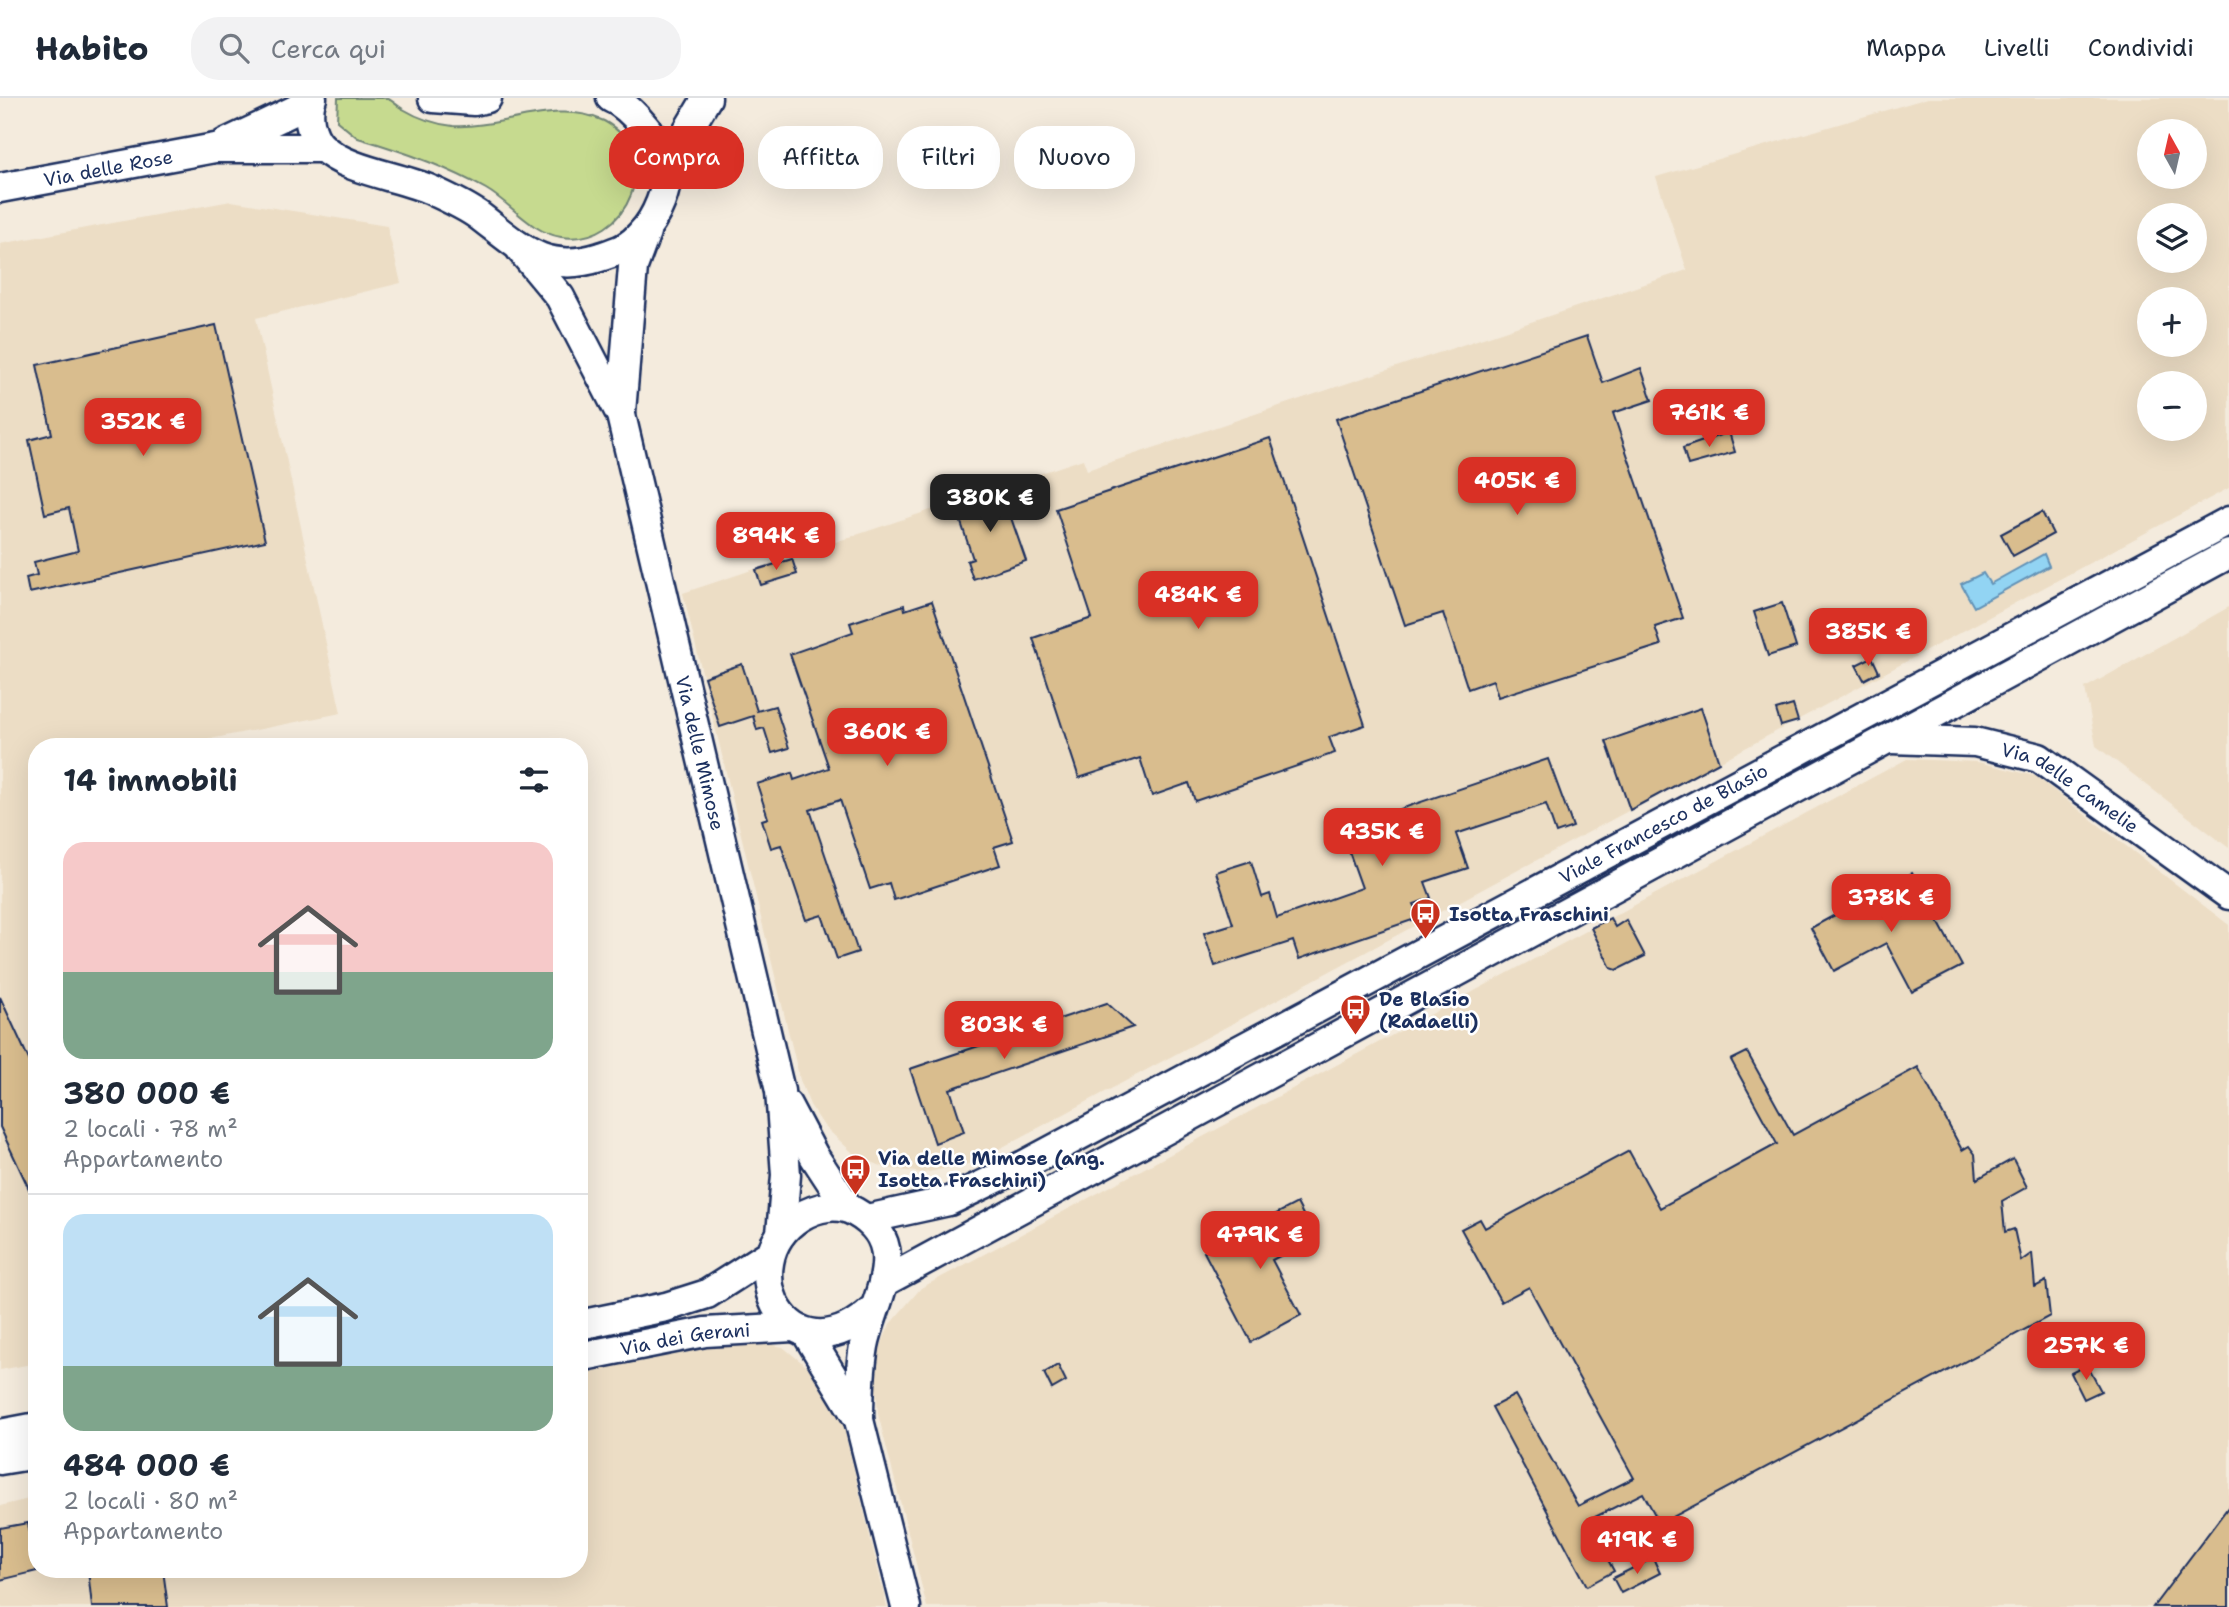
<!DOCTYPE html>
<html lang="it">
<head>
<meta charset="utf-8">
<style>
  :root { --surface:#fff; --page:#f2f2f3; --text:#1f2937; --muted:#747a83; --line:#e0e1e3; --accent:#d93025 }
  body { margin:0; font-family:"Shantell Sans",sans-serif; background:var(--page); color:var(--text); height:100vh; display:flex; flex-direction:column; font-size:26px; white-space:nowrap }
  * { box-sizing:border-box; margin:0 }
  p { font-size:23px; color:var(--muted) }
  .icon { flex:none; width:38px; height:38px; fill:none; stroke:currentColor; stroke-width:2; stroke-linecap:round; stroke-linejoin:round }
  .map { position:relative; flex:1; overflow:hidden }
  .panel { position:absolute; left:28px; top:640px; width:560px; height:840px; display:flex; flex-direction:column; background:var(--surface); border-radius:28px; box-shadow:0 7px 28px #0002 }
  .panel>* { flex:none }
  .banner { position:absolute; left:609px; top:28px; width:665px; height:63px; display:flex; gap:14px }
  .needle { width:46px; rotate:352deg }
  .controls { position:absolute; left:2137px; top:21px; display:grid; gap:14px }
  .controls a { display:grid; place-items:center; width:70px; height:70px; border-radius:50%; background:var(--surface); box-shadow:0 7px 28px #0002; font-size:35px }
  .price { position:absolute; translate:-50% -60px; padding:0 16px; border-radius:14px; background:var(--accent); color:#fff; font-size:23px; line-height:46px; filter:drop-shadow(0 2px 4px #0008) }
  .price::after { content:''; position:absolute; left:50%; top:42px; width:21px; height:16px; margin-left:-10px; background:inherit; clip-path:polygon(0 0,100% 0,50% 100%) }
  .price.selected { background:#222; color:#fff }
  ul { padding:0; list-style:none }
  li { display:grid; align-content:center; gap:14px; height:371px; padding:0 35px }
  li+li { border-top:2px solid var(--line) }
  li span { display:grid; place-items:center; height:217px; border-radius:21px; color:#555 }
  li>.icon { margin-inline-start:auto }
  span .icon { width:126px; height:126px; fill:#fffc; stroke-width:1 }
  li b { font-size:30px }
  h2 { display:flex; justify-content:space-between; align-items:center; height:84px; padding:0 35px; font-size:30px }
  .tag { padding:0 24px; border-radius:28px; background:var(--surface); box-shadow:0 7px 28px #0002; font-size:24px; line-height:63px }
  .tag.selected { background:var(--accent); color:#fff }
  header { display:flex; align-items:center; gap:42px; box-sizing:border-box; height:98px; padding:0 35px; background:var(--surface); border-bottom:2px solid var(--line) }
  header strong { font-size:33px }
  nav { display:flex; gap:38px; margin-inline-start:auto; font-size:24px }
  .search { width:490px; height:63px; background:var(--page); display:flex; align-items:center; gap:18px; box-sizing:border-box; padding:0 24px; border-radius:28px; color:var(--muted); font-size:26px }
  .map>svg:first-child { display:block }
  .built { fill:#ecddc5; fill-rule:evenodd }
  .green { fill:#c6da8f; stroke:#708476; stroke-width:2 }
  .water { fill:#92d4f3; stroke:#6292b7; stroke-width:2 }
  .building { fill:#d9bd8e; stroke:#1b2f5e; stroke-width:2 }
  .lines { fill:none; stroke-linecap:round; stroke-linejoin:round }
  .minor-casing { stroke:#1b2f5e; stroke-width:33 }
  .minor { stroke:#fff; stroke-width:28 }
  .labels { text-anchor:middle; stroke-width:5; stroke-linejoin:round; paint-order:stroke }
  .street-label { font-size:19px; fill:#1b2f5e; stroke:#fff }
  .poi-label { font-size:19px; font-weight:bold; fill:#1b2f5e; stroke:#fff; text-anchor:start }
</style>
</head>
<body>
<header>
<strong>Habito</strong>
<div class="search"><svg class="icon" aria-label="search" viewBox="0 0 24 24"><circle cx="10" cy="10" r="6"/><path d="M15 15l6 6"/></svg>Cerca qui</div>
<nav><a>Mappa</a><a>Livelli</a><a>Condividi</a></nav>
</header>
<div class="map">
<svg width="2229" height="1509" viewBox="0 0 2229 1509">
  <rect width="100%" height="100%" fill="#f4ebdd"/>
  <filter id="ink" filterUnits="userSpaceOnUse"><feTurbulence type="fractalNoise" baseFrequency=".0143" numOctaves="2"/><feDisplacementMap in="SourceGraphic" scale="14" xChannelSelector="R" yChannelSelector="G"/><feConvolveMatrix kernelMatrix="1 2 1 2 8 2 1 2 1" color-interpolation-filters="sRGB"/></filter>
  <g filter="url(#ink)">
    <!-- built -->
    <g class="built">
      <path d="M1928,0H2229V390L973,1065L923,1075L886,1070L855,1057L824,1028L810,1007L800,982L683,495L1083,361L1087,372L1687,172L1656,79ZM2149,33H2194V79H2149ZM2149,117H2194V163H2149ZM2149,201H2194V247H2149ZM2149,285H2194V331H2149Z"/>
      <polygon points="231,103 387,128 401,185 256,220 341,615 170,649 37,649 37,890 30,894 37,909 37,1265 0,1272 0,146"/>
      <polygon points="2229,509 2229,750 2096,648 2085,590"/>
      <polygon points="1907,661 1978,664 2035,678 2229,827 2229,1509 927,1509 878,1316 874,1264 890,1226 921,1190"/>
      <polygon points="748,1242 783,1249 828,1286 842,1322 887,1509 0,1509 0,1408 37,1399 37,1472 579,1472 579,1270 704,1245"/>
    </g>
    <!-- green -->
    <path class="green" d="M338,0C353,0 371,0 386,0C391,1 397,8 403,11C418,20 435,26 453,28C501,31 557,0 604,23C665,56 629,149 561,139C530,134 512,106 486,91C445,68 403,53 358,40L337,23Z"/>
    <!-- water -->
    <polygon class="water" points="2044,456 2049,468 1974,509 1961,486 1983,475 1990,486"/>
    <!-- building -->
    <g class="building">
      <polygon points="216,227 265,443 29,495 26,480 37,477 34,464 78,453 69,410 45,416 29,342 52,336 37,267"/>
      <polygon points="1587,238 1603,285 1641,270 1652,302 1613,315 1683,520 1655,529 1661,547 1498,599 1493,582 1468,591 1443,515 1405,527 1336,321"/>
      <polygon points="1729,334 1735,354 1688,367 1683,350"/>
      <polygon points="1270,340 1365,627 1329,639 1335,655 1195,703 1189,685 1152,698 1140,660 1079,680 1033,540 1092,520 1056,411"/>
      <polygon points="1001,391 1026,463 973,481 967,463 973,461 955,406"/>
      <polygon points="2042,414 2053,436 2013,458 2001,436"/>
      <polygon points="792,461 797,476 761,487 756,472"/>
      <polygon points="932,503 1013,743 994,749 1000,767 894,802 889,785 870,791 840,702 810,712 858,854 837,861 822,817 806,822 781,747 771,750 762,722 768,720 757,686 792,675 794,682 829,670 790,556 853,534 850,525 904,507 905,512"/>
      <polygon points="1782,505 1796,549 1768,558 1754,514"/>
      <polygon points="1872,559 1879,574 1864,582 1856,567"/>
      <polygon points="742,566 757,613 775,608 789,650 772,655 764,630 757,632 753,618 720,629 704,579"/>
      <polygon points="1793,607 1798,623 1781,628 1776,612"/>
      <polygon points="1701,610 1719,664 1630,712 1606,643"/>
      <polygon points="1548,661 1573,729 1556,735 1546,706 1456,736 1468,770 1425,784 1431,800 1414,806 1421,819 1299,861 1293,843 1215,868 1204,835 1233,826 1216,774 1251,763 1262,799 1270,796 1277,820 1362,790 1341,731"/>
      <polygon points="1912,775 1962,868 1912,894 1886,845 1834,873 1811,830"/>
      <polygon points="1610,820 1615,829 1626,822 1645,858 1617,872 1611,870 1591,830"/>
      <polygon points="0,899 37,979 37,1108 0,1029"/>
      <polygon points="1107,905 1133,929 950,991 964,1034 935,1045 910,971"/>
      <polygon points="1747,954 1793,1037 1918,969 1962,1052 1969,1048 1975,1056 1977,1081 2013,1061 2027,1089 2002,1103 2005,1134 2014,1131 2021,1163 2032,1155 2035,1189 2046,1183 2050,1218 1660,1426 1643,1395 1587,1423 1614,1473 1587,1488 1492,1309 1515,1297 1578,1408 1634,1380 1529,1189 1501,1204 1461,1131 1480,1121 1485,1130 1629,1053 1660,1110 1777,1046 1731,962"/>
      <polygon points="1297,1105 1315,1140 1272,1162 1301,1217 1251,1244 1204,1154"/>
      <polygon points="1058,1267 1066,1283 1052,1291 1044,1275"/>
      <polygon points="2087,1267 2101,1293 2084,1301 2071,1275"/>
      <polygon points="2229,1408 2229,1509 2153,1509"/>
      <polygon points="28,1425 37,1473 0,1482 0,1430"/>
      <polygon points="1653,1460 1660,1475 1621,1495 1613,1480"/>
      <polygon points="88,1472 163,1472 168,1509 92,1509"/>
    </g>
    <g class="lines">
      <defs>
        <g id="minor">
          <path d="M312,0C306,15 310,38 322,49C347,73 399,78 431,92C446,99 464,107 478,117C519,148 544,177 600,159C618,153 629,150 641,136C656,121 669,90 667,68C664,48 630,7 611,0"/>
          <polyline points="433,0 474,3 487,0"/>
          <polyline points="224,46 310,5"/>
          <polyline points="667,67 707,0"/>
          <path id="s1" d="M0,90L215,50H323"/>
          <path id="s2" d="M521,152L560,199L621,317L780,993L786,1077L781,1136"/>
          <polyline points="621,314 633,169 646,134"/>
          <path id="s3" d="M1891,641L1975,644L2039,660L2229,797"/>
          <polyline points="787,1007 814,1058 848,1110"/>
          <path id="s4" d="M867,1121L949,1103L1024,1067L2229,423"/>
          <polyline points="886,1183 2229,456"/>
          <polyline points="579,1227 666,1209 707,1196 768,1157"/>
          <polyline points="807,1236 859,1322 906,1509"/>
          <path id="s5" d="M579,1259L705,1234L793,1229"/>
          <path d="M859,1322C859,1297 860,1272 864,1248C873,1201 914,1147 855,1114C838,1104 816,1109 800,1119C728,1165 789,1289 873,1211"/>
          <polyline points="0,1336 37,1329"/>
          <polyline points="0,1362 37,1356"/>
        </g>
      </defs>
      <!-- minor casing -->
      <use href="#minor" class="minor-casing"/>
      <!-- minor -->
      <use href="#minor" class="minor"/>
    </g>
  </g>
  <!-- icons -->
  <defs>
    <symbol id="bus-pin" viewBox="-11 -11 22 30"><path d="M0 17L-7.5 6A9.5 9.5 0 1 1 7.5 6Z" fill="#c8321e" stroke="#fff"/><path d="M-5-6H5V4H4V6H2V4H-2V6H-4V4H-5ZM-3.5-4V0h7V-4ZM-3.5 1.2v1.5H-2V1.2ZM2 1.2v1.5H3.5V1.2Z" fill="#fff"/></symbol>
  </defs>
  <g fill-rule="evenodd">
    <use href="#bus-pin" x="1408" y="798" width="35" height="47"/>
    <use href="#bus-pin" x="1338" y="894" width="35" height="47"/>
    <use href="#bus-pin" x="838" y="1054" width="35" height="47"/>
  </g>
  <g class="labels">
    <!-- street labels -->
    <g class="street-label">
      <text dy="7" stroke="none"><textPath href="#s1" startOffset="110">Via delle Rose</textPath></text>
      <text dy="7" stroke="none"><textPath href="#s2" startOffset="541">Via delle Mimose</textPath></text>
      <text dy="7" stroke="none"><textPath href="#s3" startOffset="191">Via delle Camelie</textPath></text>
      <text dy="7" stroke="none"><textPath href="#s4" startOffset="892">Viale Francesco de Blasio</textPath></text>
      <text dy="7" stroke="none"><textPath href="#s5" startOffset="108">Via dei Gerani</textPath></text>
    </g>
    <!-- poi labels -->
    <g class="poi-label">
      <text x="1449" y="823">Isotta Fraschini</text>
      <text x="1379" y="908">De Blasio<tspan x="1379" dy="22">(Radaelli)</tspan></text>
      <text x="878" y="1067">Via delle Mimose (ang.<tspan x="878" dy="22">Isotta Fraschini)</tspan></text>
    </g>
  </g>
</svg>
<div class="controls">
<a><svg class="needle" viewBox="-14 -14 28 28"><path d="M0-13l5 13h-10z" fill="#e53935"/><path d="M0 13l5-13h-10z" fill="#747a83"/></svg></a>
<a><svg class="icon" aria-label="layers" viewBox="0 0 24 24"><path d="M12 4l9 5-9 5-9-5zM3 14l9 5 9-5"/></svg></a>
<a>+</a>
<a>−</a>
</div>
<b class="price" style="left:1709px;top:351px">761K €</b>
<b class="price" style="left:143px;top:360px">352K €</b>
<b class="price" style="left:1517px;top:419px">405K €</b>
<b class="price selected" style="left:990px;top:436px">380K €</b>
<b class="price" style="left:776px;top:474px">894K €</b>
<b class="price" style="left:1198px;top:533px">484K €</b>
<b class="price" style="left:1868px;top:570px">385K €</b>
<b class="price" style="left:887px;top:670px">360K €</b>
<b class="price" style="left:1382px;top:770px">435K €</b>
<b class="price" style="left:1891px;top:836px">378K €</b>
<b class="price" style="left:1004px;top:963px">803K €</b>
<b class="price" style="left:1260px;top:1173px">479K €</b>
<b class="price" style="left:2086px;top:1284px">257K €</b>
<b class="price" style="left:1637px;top:1478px">419K €</b>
<div class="banner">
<a class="tag selected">Compra</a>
<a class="tag">Affitta</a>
<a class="tag">Filtri</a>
<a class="tag">Nuovo</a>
</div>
<section class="panel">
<h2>14 immobili<svg class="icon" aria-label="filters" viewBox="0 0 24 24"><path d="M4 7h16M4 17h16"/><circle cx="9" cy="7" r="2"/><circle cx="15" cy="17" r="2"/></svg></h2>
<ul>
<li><span style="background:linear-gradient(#f6c9c9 60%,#7fa58c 0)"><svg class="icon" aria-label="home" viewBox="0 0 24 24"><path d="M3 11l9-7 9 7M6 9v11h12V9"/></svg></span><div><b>380 000 €</b><p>2 locali · 78 m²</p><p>Appartamento</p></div></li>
<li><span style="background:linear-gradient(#bfe0f5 70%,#7fa58c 0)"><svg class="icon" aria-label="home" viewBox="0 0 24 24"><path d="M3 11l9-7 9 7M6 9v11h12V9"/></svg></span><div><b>484 000 €</b><p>2 locali · 80 m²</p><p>Appartamento</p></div></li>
</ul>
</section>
</div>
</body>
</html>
